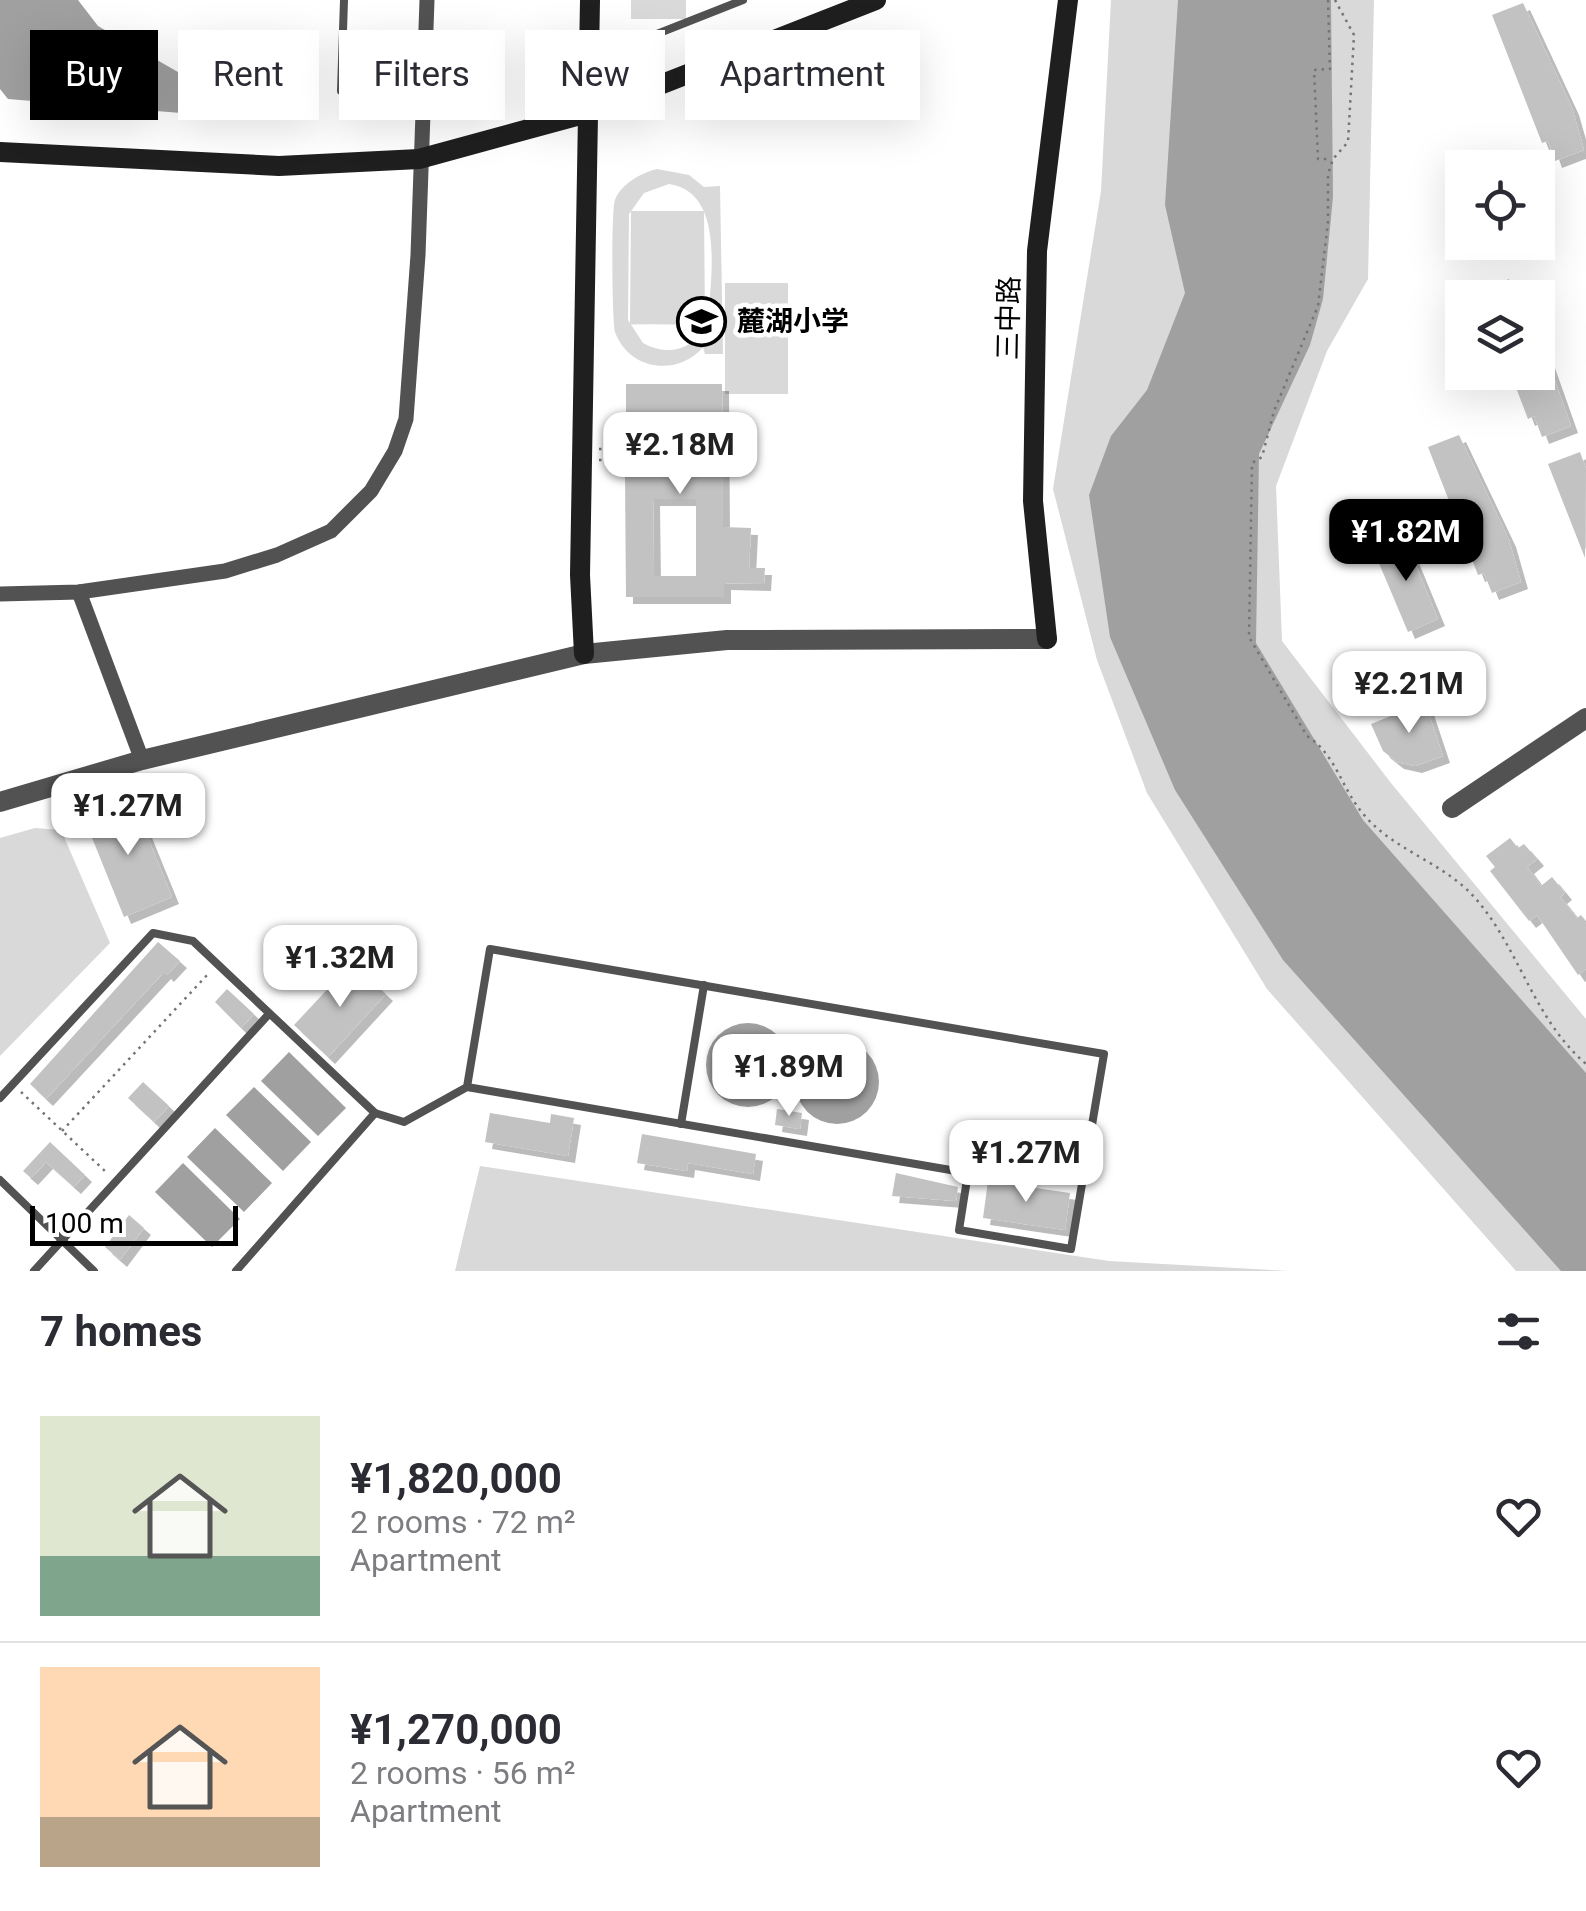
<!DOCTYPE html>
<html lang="en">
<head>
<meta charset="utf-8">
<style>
  :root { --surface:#fff; --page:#f7f7f7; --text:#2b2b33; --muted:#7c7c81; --line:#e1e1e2; --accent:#000 }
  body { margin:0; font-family:Roboto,"Noto Sans SC",sans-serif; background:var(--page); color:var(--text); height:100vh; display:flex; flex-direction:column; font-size:38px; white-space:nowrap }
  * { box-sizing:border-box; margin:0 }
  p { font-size:32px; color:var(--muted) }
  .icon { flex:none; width:55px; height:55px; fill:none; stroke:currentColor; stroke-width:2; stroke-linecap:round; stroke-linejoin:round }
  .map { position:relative; height:1271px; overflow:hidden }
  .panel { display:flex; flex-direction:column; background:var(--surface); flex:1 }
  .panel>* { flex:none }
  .hud { position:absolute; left:30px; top:30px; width:1000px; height:90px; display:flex; gap:20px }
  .buttons { position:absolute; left:1445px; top:150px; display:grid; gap:20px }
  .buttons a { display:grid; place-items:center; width:110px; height:110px; border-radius:0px; background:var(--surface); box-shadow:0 10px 40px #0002; font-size:50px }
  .scale { position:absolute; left:30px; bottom:25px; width:208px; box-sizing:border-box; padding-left:10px; border:5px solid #000; border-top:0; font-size:28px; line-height:35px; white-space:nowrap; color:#000; -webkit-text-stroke:8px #fff; paint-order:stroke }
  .price { position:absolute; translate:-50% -85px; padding:0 22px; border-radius:20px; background:#fff; color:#222; font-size:32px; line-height:65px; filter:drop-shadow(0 2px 5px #0008) }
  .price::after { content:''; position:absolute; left:50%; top:60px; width:30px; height:22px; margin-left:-15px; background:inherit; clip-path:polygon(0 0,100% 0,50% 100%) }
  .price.on { background:var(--accent); color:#fff }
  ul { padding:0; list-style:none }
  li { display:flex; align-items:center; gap:30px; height:250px; padding:0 40px }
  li+li { border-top:2px solid var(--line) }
  li span { display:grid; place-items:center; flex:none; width:280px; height:200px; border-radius:0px; color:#555 }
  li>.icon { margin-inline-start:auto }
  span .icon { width:120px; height:120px; fill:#fffc; stroke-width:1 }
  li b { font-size:42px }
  h2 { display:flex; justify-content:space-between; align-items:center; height:120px; padding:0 40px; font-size:42px }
  .chip { padding:0 35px; border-radius:0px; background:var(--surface); box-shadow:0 10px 40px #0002; font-size:35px; line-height:90px }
  .chip.on { background:var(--accent); color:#fff }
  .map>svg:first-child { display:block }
  .green { fill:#d9d9d9; fill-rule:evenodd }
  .water { fill:#a0a0a0 }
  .building { fill:#c2c2c2; fill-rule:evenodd; filter:url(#shadow) }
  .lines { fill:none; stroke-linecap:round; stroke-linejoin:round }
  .path { stroke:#747474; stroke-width:2.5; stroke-dasharray:2.5 5; stroke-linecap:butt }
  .service { stroke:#525252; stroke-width:8 }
  .minor { stroke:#525252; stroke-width:15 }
  .tertiary { stroke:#525252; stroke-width:20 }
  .secondary { stroke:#1f1f1f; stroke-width:20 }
  .labels { text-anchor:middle; stroke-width:9; stroke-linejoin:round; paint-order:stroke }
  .street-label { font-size:28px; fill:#000; stroke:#fff }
  .poi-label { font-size:28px; font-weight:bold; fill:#000; stroke:#fff; text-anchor:start }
</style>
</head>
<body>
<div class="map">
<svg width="1586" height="1271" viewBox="0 0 1586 1271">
  <defs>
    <filter id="shadow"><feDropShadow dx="7" dy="7" stdDeviation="0" flood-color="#0004"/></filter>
  </defs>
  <rect width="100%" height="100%" fill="#fff"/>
  <!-- green -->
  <g class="green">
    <rect x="631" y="0" width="55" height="19"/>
    <polygon points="1111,0 1374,0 1368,279 1327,351 1276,486 1282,641 1391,783 1586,1019 1586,1271 1516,1271 1267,989 1147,793 1097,660 1053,489 1101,191"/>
    <path d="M657,169L689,175L704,187L720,186L723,354H705L703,347C679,376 630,372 615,332C612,322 611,210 615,200C621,184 641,173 657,169ZM669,184C725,192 711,277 708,319L705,324L704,211H631L630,324L706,325C693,350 668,357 643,343L628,320L629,214L644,193Z"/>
    <rect x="725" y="283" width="63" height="111"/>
    <polygon points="35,828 61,830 110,943 0,1056 0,838"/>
    <polygon points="480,1166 1109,1261 1289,1271 455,1271"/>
  </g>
  <!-- water -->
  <g class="water">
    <polygon points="0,0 78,0 98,26 204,87 218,102 218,116 8,99 0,89"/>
    <polygon points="1178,0 1331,0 1333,197 1323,299 1310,345 1259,454 1256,643 1363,820 1586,1073 1586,1271 1561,1271 1283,960 1175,790 1110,637 1089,495 1111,436 1147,390 1185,293 1165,205"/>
    <circle cx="748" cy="1065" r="42"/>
    <circle cx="837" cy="1082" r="42"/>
    <polygon points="289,1052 346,1108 318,1136 261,1081"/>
    <polygon points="254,1087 311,1142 283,1171 226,1115"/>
    <polygon points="215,1128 272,1183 244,1212 187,1157"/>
    <polygon points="183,1163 240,1219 212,1247 155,1192"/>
  </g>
  <!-- building -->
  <g class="building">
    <polygon points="1523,3 1572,108 1584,150 1555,161 1548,141 1542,143 1492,15"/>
    <polygon points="1509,279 1516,298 1463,298 1462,297"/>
    <polygon points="1548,361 1571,426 1542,437 1534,416 1528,419 1510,372 1538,372 1538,365"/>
    <path d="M626,384H722L723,527L751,528L749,568H765L764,584L724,583V597H626L625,476H635L634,439H626ZM662,443H692V473H662ZM653,499H696V576H654Z"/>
    <polygon points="1459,435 1509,540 1521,582 1492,593 1484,573 1478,575 1428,447"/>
    <polygon points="1580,452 1586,469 1585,558 1548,464"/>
    <polygon points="1404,537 1438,619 1408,632 1373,549"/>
    <polygon points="1425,702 1443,756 1415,766 1397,762 1383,751 1371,724"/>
    <polygon points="132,799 172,897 124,917 84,818"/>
    <polygon points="1510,838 1518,848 1524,844 1537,859 1527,867 1541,886 1552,877 1565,893 1560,897 1577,918 1581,915 1586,921 1586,969 1578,975 1537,915 1529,921 1490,871 1495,867 1486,856"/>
    <polygon points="158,942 180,961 167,975 164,972 46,1099 30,1084"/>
    <polygon points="352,963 386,994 328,1057 294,1025"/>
    <polygon points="227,989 254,1014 241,1028 215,1002"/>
    <polygon points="143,1082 169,1106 154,1122 128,1098"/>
    <polygon points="777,1109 802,1113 800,1129 775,1125"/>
    <polygon points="490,1113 550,1123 551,1114 574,1118 568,1156 485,1142"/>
    <polygon points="642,1134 756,1154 753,1174 688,1163 687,1171 637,1163"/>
    <polygon points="50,1142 85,1175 74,1187 46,1162 31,1178 23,1171"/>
    <polygon points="896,1173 958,1187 956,1201 892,1196"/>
    <polygon points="988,1181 1070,1193 1065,1230 983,1218"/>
    <polygon points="129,1215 144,1228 120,1260 105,1247"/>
  </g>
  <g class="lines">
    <!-- path -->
    <g class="path">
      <polyline points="1328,0 1330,69 1314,70 1318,159 1331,159"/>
      <path d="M1335,0L1354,35L1348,142L1333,159L1328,174V222L1318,306L1274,411L1262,457L1252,463L1249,637L1307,736C1337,755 1342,791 1365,816C1395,851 1445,863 1476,899C1520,950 1533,1018 1586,1064"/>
      <polyline points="599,449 634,449"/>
      <polyline points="599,460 634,461"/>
      <polyline points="21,1092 106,1172"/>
      <polyline points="62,1131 209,973"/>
    </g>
    <!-- service -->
    <g class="service">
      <polyline points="341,91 344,0"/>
      <polyline points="625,95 634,43 743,0"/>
      <polyline points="0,1098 153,933 193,941 375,1113 236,1271"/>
      <polyline points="375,1113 404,1122 467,1087 968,1173 959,1230 1071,1249 1104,1054 490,949 467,1087"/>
      <polyline points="681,1124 704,985"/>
      <polyline points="0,1180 94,1271"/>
      <polyline points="34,1271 268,1015"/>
    </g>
    <!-- minor -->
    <g class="minor">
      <polyline points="79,592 142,760"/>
      <polyline points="0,594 79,592 225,571 277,555 331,531 371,491 395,451 406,419 418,255 427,0"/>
    </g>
    <!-- tertiary -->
    <g class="tertiary">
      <polyline points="0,802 142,760 584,654 727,640 1047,639"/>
      <polyline points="1452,808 1586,718"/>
    </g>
    <!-- secondary -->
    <g class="secondary">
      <polyline points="0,152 279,166 419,159 591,112 876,0"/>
      <polyline points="1047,639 1033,501 1037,251 1068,0"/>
      <polyline points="584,654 580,575 590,0"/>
    </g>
  </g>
  <!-- icons -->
  <defs>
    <symbol id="school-ring" viewBox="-11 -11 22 22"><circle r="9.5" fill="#fff" stroke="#000" stroke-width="1.5"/><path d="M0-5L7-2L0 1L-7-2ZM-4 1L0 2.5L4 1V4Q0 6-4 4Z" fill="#000"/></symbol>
  </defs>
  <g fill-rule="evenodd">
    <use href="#school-ring" x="674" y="294" width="55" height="55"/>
  </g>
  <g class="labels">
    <!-- street labels -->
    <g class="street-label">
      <text transform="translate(1008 318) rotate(-89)" y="10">三中路</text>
    </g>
    <!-- poi labels -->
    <g class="poi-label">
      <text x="737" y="331">麓湖小学</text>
    </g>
  </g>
</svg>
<div class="buttons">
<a><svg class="icon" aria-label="locate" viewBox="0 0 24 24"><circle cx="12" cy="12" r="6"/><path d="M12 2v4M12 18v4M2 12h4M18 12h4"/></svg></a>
<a><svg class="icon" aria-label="layers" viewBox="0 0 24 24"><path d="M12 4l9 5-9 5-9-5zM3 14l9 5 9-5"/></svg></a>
</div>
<div class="scale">100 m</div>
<b class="price" style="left:680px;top:497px">¥2.18M</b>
<b class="price on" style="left:1406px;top:584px">¥1.82M</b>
<b class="price" style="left:1409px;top:736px">¥2.21M</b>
<b class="price" style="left:128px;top:858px">¥1.27M</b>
<b class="price" style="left:340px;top:1010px">¥1.32M</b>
<b class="price" style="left:789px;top:1119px">¥1.89M</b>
<b class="price" style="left:1026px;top:1205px">¥1.27M</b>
<div class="hud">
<a class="chip on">Buy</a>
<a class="chip">Rent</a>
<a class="chip">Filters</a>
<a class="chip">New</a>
<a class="chip">Apartment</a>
</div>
</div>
<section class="panel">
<h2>7 homes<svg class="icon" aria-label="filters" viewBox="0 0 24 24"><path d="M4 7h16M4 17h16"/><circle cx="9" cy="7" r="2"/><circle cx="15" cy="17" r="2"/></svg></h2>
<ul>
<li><span style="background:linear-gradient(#dfe7d0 70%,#7fa58c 0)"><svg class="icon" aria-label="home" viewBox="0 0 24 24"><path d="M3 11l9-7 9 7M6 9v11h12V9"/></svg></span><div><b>¥1,820,000</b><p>2 rooms · 72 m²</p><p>Apartment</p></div><svg class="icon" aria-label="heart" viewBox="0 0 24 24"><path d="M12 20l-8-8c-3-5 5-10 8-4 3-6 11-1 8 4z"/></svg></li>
<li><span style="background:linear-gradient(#ffd9b3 75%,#b9a48a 0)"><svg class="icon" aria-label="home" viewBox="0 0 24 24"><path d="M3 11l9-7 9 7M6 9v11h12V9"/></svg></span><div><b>¥1,270,000</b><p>2 rooms · 56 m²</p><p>Apartment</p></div><svg class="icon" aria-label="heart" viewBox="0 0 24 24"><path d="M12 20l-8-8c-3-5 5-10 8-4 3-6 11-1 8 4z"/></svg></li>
</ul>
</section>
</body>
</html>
